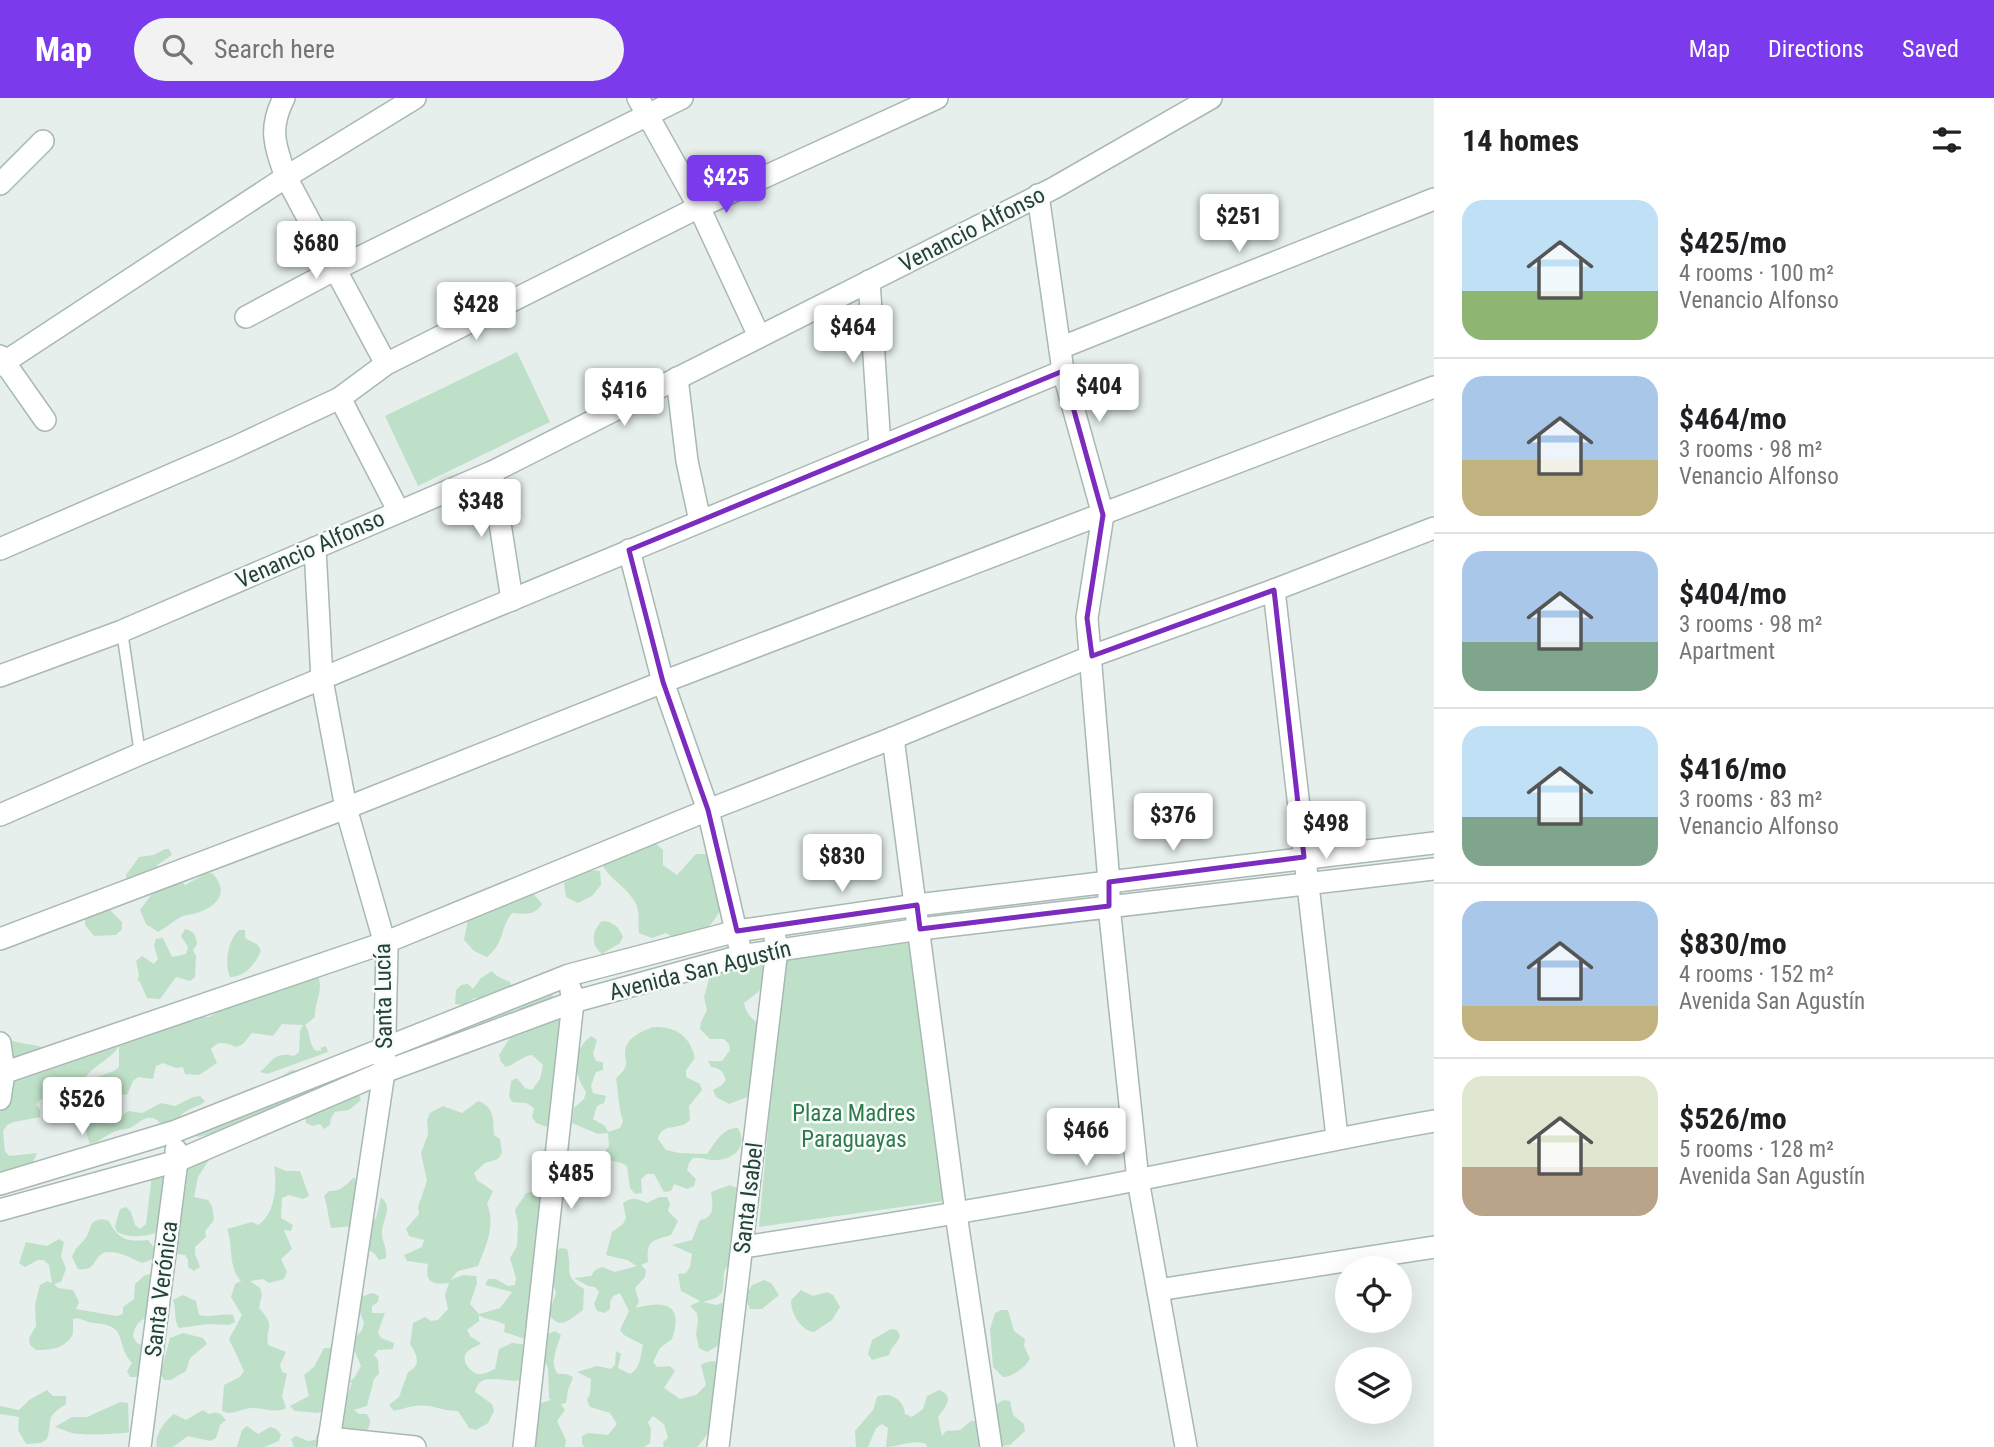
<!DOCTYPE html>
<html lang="en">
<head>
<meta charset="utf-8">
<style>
  :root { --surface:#fff; --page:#f2f2f2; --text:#202124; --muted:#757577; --line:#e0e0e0; --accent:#7c3aed }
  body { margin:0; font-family:"Roboto Condensed",sans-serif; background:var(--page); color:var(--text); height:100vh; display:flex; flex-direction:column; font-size:26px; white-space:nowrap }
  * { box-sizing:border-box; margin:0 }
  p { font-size:23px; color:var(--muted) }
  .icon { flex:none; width:38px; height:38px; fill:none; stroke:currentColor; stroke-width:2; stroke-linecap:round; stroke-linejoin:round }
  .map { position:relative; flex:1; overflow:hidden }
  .details { display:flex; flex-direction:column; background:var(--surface); width:560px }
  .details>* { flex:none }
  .fabs { position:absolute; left:1335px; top:1158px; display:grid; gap:14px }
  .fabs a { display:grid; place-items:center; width:77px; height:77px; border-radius:50%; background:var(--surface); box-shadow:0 7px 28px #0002; font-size:35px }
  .price { position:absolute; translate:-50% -60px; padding:0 16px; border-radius:7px; background:#fff; color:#222; font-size:23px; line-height:46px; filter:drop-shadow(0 2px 4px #0008) }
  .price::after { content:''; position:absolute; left:50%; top:42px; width:21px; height:16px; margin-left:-10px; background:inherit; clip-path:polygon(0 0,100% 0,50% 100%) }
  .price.current { background:var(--accent); color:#fff }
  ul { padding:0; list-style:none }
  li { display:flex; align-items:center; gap:21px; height:175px; padding:0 28px }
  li+li { border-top:2px solid var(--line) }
  li span { display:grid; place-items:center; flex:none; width:196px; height:140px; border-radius:21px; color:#555 }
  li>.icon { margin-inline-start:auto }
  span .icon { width:84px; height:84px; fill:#fffc; stroke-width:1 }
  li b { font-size:30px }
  h2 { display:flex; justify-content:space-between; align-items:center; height:84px; padding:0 28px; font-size:30px }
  header { display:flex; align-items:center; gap:42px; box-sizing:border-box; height:98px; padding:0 35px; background:var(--accent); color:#fff }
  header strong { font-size:33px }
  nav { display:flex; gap:38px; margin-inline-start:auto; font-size:24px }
  .search { width:490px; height:63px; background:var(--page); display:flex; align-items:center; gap:18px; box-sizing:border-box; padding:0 24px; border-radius:38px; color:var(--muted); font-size:26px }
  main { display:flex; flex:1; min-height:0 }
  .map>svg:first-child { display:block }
  .green { fill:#bfe0c8 }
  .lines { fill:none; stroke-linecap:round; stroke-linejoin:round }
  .service-casing { stroke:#a8b8b2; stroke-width:13 }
  .minor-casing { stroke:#a8b8b2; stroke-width:24 }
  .service { stroke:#fff; stroke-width:10 }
  .minor { stroke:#fff; stroke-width:21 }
  .marked { fill:none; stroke:#7b2cbf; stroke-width:5; stroke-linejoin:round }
  .labels { text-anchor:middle; stroke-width:5; stroke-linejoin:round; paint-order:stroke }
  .street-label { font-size:23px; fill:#24423a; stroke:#f7fbf9 }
  .park-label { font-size:23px; fill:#2d7a4b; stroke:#f7fbf9 }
</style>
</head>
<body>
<header>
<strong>Map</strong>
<div class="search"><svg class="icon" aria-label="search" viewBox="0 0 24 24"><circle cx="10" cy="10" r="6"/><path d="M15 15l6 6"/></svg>Search here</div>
<nav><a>Map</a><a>Directions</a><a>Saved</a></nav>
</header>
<main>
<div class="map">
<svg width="1434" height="1349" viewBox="0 0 1434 1349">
  <rect width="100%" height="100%" fill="#e6efeb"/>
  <!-- green -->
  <g class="green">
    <polygon points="517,254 550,324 418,388 385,318"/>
    <path d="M653,743L663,752V767L677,777L696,756H710L727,796C713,829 712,830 678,842L666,835L652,840L639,835C638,827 640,814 636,806C628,790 611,782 602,767Z"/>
    <polygon points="165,751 169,751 172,757 157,767 157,775 127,788 126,777 139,759 154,757"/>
    <polygon points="587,772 600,773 601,787 592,798 578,805 566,799 564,785"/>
    <path d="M212,775C229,793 220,807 197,815C192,817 186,816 181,819C173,823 166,830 158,834L146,826L140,812L159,786L176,777L185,787L205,776Z"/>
    <path d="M526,794L533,795L542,806C535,818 525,816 512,815C499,831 506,843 487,859L474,853L464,842L468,821Z"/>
    <polygon points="104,801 111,813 122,824 122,831 116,837 94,838 85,827 85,811"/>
    <path d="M602,823C612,823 619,829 623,839L620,845L602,856C590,846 592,833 602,823Z"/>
    <path d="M185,831C194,833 196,837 197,846L193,852L196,858L195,879L190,883L176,879L160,901L147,900L139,882L137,884L139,877L136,863L142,858L154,866L158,861L154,848L156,841L163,840L172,859L186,856L188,849L181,838Z"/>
    <path d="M239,832H245V840L258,847L261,853C255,866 245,879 230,879C224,865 228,842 239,832Z"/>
    <polygon points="912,833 951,1102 759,1129 784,857"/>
    <path d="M766,853L767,887L744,905C747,921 760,927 773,934L750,998L729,1006L716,999L713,992L722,987L726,982C723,973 720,970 711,969L708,963H722L730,952L729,946L724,941H710L700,931L701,924L707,912L704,899L710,877Z"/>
    <path d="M304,869L318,878C324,893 314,905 315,919L305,927C311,935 308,946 316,953L322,952L320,950L326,948L328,954L267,976L260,974C272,964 274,953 294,958L299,954L300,933L303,927L282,926L273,938L252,935L243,946L236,949C226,945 219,942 211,951L217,965L199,977L185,976L183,969L176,970L163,965L156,968L153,981L138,979L133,983L127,997L120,996L115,991L101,992L94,980L114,973L119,969V948C111,960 99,965 89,975C79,986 73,1003 60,1009L41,1001L36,1006L40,1012V1019L14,1024L7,1027L3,1033L5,1053L9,1058L37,1055L31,1068L0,1075V1016L5,940C20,947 33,945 47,951L188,918L209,919L258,891C289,897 286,892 304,869Z"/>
    <polygon points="492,873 497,878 510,884 512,891 554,894 551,902 524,911 517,911 489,924 474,926 443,945 437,941 436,935 482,903 475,900 463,907 455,906 456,892 461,887 468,886 473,891 481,880"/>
    <path d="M563,920L553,1024L547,1029L536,1025L532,1019L534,1010L526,1005L512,1004L509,998L511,983L517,980L525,990L532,992L540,981L543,967L532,957C522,958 516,966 506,969L501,964L499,957L513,935Z"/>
    <path d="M653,929C676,928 690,938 695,960L686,972V979L700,986L702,992L689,1008L690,1022C680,1034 662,1023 658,1041L666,1052L679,1055L707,1056C715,1045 723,1029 738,1030C748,1047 736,1061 717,1062C709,1063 702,1059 693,1060L689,1065L687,1072L696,1081L694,1088L687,1091L674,1086L671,1093L664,1094L654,1076H647L641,1081L642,1095L635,1096L630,1090L627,1068C620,1063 614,1064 607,1061L605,1053L609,1048L608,1035L598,1036L572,1025L574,1010L584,1001L586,994C573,974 571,954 591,938L597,942L593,956L596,963L603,964V972L596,974L591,988L593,995L606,998L604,1005L597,1008L593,1021L605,1028L608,1034L620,1030L623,1023C618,1009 619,996 616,981C619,976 625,973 626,967C627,963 625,960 625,956C625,940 640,934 653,929Z"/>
    <polygon points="292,972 305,973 322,982 311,992 308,999 275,1014 254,1018 211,1036 198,1039 192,1034 248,992 262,990"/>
    <polygon points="359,996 361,1002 349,1012 335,1014 331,1020 330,1027 324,1031 320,1026 313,1028 306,1025 306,1018"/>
    <path d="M200,998L205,1003C199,1009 195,1008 188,1012C178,1018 175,1026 161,1026C150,1014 143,1022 132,1029C127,1032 121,1031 115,1033C106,1037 100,1044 90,1046C86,1035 84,1030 93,1022L112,1026L128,1013L142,1015L161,1005L175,1008L193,999Z"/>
    <path d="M478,1003C495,1009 493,1022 494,1037L500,1041L502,1055L498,1061L485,1065L474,1075L477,1082L493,1093L487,1106C496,1128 486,1147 478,1168L458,1173L450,1182L463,1177L476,1178L477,1185L470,1206L479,1216L500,1210L512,1194L485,1187L488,1181H496L508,1188L515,1187L516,1180L510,1160L517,1148L518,1126L515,1112L526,1095L539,1093L553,1094L525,1241L504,1234L505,1227C496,1221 487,1223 479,1217V1223L467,1232L470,1238L481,1245C477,1249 470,1250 467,1254C460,1262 470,1274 478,1276C484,1277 490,1273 495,1271L499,1251L512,1245L531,1247L544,1261L543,1242L548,1236L555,1233L561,1237C557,1250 549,1265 558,1276H566L573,1279L568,1292L566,1305L561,1306L565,1312L557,1323L566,1342L565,1349H535C534,1335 540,1325 537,1311L541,1305L551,1302L549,1300L548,1270L545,1264C525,1304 482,1262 475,1294L492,1306L494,1313L488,1325L476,1332L469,1330L458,1313C446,1313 440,1310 429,1308C417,1306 405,1310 394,1313L389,1307L399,1299L408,1274C422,1267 417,1257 410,1246L413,1225L425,1219L431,1223L438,1222L448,1211L445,1197L449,1185C432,1187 425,1185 428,1166L407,1163L404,1157L422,1149L424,1142L409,1138L406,1131L419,1116L418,1109L427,1083L421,1055L428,1036L427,1022L430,1015L443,1008L462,1015Z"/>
    <polygon points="210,1060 198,1079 194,1099 208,1102 212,1108 214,1122 205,1133 206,1139 195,1149 195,1156 200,1169 194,1173 188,1169 188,1162 185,1157 177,1156 166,1149 177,1121 182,1117 177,1095 185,1084 180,1062"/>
    <path d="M274,1068L286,1073H300L309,1098L303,1101L289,1097L282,1100L281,1120L293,1127L291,1133L284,1132L292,1151L281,1161L287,1174L284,1181L269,1185L263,1181L250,1183L260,1190L262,1196L259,1210C277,1230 265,1228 268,1247L286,1254L280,1267L282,1274L287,1276L282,1298L286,1310C274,1316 263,1309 251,1310C240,1311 232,1318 222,1313L224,1287L240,1279L244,1273L229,1241L242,1217L231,1199L235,1186L241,1183C227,1168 234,1148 227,1131L252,1124L258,1127C276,1115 277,1087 274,1068Z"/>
    <path d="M157,1072L170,1078L172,1090L160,1099L163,1113L158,1134C147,1139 128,1140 117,1134L115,1128L120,1111L126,1109L131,1114L135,1127L140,1131L146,1126L152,1077Z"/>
    <path d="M353,1080L359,1081L353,1128L331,1130C328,1119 328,1109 324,1098L329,1093C340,1094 345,1088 353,1080Z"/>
    <path d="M730,1087L737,1090L738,1097L735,1111L746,1119L739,1160C717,1173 727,1174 722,1195L716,1200L703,1204L716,1207L729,1202L727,1247H719L707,1254L699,1250L696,1236L698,1222L697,1215L690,1208L700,1203L681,1193L678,1176L686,1175L690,1169L692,1156L672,1147L692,1142L700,1122C715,1120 713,1107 711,1094Z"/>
    <path d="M381,1099C384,1103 386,1103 387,1109C388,1117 381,1127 382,1137C383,1145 387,1151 386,1160L379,1162L375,1156L363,1148L364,1133L376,1120Z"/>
    <path d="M659,1099H667L670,1106L668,1113L678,1123L671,1137C652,1143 646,1142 648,1164L641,1167L646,1172L645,1179L635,1190L639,1203L636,1210C665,1202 684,1206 672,1241L660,1250L653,1264L657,1269L670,1268L675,1273L664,1290L680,1301L696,1297L706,1287L701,1267C714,1258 725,1267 736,1276V1290C719,1307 714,1332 697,1349H664L663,1344L668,1340L664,1326L653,1318L648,1324L651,1331L650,1345L644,1349H585L582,1346V1338L588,1335L608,1337L617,1326L610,1315L590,1309L587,1302L590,1296L591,1281L577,1274L597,1268L611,1271L615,1267L616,1253L621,1256L618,1270L630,1276C641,1270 640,1259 643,1247L624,1237L620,1232L629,1213L620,1195L613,1198L610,1204V1211L605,1215L597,1213L594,1206L599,1194L595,1189L588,1188L574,1180L591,1178L595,1172L602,1169L615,1174L637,1168L627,1162L606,1157L612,1134L623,1126L626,1120L623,1105C633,1098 637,1101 647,1105Z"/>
    <path d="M102,1121L109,1123C118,1142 128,1144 148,1142L157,1153L155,1160L142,1165C131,1160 119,1153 107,1154C93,1156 98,1174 78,1171L72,1159C75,1149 82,1146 87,1138C92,1128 89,1123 102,1121Z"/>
    <path d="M59,1141L64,1144L61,1158L66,1171L61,1184L54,1186L58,1190L73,1192L79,1204L76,1211L116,1218L123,1216V1209L134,1201L135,1186L145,1177L152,1176L149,1219C139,1222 134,1228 133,1239L137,1245L150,1251L158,1269L163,1266L170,1240L183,1235L203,1240L207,1246L190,1260L186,1273L171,1282H164L157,1270L138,1279H130L127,1273L132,1265C114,1244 130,1228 94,1225C86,1225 82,1219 73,1221V1236C65,1251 51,1252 36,1252L30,1247L29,1240L36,1228L35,1207L40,1187L47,1183L52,1185L49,1167L44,1162H38L25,1169L19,1165L26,1144L47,1148Z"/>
    <path d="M560,1150L567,1151C573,1171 562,1178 584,1191L583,1212C571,1221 558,1234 549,1215L556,1195L550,1175L555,1155Z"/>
    <polygon points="764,1182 771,1185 779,1197 762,1211 750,1211 745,1199 752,1187"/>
    <path d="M801,1192L813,1198L827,1194L833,1197L840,1209L832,1222L814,1234C800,1232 791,1215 791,1202Z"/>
    <path d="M373,1195L379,1198L378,1204L372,1208V1215H385L378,1234L381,1240L394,1245L393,1251L378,1252L374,1257L378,1262L379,1276L374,1281L367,1308L354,1312L359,1316H367L370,1322C371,1349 318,1349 294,1349L291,1341L296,1338L308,1343L315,1342L320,1329L340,1299H347L352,1285L349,1284L354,1280L361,1268L353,1249V1242L362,1232L364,1225L356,1204L360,1199Z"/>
    <path d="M183,1197L196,1203L199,1217C210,1220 221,1215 233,1217L235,1224L229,1227L208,1226L179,1230C173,1221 177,1212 173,1202Z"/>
    <path d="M1001,1212H1008L1014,1233L1025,1241L1024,1248L1030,1261C1025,1269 1013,1279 1003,1279L993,1269L990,1231L995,1215Z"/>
    <path d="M891,1231L897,1232L900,1238C897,1246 891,1249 889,1257L872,1262L868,1256L872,1242Z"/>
    <polygon points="324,1250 331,1250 336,1254 325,1312 318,1315 295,1313 290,1308 309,1298 304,1277 314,1269"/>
    <path d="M47,1292L53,1298H66V1306C43,1321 54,1320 47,1341L41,1345L26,1346L18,1332L19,1319L0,1316V1308L19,1312L29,1302Z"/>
    <path d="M939,1292C955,1298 946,1309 938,1319L942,1338L946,1333L960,1332L971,1323H979L982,1349H927L926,1346C913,1341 899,1349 886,1349L888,1330L882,1326L876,1330L868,1349H856L855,1333L873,1312L877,1299C890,1293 904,1302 905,1316L912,1319L923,1311L927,1298Z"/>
    <polygon points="1003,1302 1010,1303 1013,1317 1024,1326 1025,1333 1010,1347 1002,1348 990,1316 991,1310"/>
    <path d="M120,1304L128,1305L129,1334C125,1336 83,1337 77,1336C70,1335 62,1331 55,1329L72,1319H87Z"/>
    <path d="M203,1312L209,1316C217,1313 221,1315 226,1322L220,1327L216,1340L210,1343L188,1338L173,1349H157C154,1337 165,1323 174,1316L186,1322Z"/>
    <polygon points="247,1328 258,1336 270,1329 276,1331 281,1336 279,1343 264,1349 237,1349 242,1332"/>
  </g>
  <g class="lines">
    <defs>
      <polyline id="service" points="122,533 140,656"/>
      <g id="minor">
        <path d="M284,0C268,31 275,48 286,79L386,266"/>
        <polyline points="638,0 699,109 759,238"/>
        <polyline points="0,86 43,43"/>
        <polyline points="1038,97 1063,273 1103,417 1087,520 1109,784 1109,808 1138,1082 1186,1349"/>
        <polyline points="869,183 880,348"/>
        <polyline points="246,219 334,172 682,0"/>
        <polyline points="1060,250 1434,101"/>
        <polyline points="0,258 45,322"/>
        <polyline points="0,267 286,79 415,0"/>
        <polyline points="677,280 687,363 700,423"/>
        <polyline points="340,300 398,412"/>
        <polyline points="492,374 512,502"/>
        <polyline points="315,450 322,582 346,710 387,853 384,974 328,1349"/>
        <polyline points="0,451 233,350 340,300 386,266 699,109 937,0"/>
        <polyline points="629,452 663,584 708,712 739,846"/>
        <polyline points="1274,492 1337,1039"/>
        <polyline points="0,578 122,533 492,374 1054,90 1211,0"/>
        <polyline points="893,640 956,1116 991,1349"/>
        <polyline points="0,717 140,656 1063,273"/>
        <polyline points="0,841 346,710 663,584 1434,289"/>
        <polyline points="0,945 4,975 0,1001"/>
        <polyline points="0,976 384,845 708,712 893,640 1092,558 1274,492 1434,430"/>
        <polyline points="0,1086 176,1033 569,877 737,833 917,807 1434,745"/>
        <polyline points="0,1112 177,1063 384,974 573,904 740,858 920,831 1434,771"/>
        <path d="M743,1149C875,1129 1006,1108 1136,1082C1236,1063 1334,1040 1434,1023"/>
        <polyline points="1158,1192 1434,1149"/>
        <polyline points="329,1340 415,1349"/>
        <polyline points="140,1349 177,1063 176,1052"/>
        <polyline points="524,1349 573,904 571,892"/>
        <polyline points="718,1349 777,851 775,840"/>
      </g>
    </defs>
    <!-- service casing -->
    <use href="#service" class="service-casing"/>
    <!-- minor casing -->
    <use href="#minor" class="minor-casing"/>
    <!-- service -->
    <use href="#service" class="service"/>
    <!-- minor -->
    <use href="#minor" class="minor"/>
  </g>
  <!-- marked area -->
  <path class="marked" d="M1063,273L1103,417L1087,520L1092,558L1274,492L1304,759L1109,784V808L920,831L917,807L737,833L708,712L663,584L629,452Z"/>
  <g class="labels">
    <!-- street labels -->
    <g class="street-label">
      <text transform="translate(972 131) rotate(-27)" y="8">Venancio Alfonso</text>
      <text transform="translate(310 451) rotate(-24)" y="8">Venancio Alfonso</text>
      <text transform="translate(700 872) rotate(-14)" y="8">Avenida San Agustín</text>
      <text transform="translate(383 898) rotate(-91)" y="8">Santa Lucía</text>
      <text transform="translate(748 1100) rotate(-83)" y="8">Santa Isabel</text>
      <text transform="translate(161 1191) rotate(-83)" y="8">Santa Verónica</text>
    </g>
    <!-- park labels -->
    <g class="park-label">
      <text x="854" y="1023">Plaza Madres<tspan x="854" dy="26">Paraguayas</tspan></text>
    </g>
  </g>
</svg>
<div class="fabs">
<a><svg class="icon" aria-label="locate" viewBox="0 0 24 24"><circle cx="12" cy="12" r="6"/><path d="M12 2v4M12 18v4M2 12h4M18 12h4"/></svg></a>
<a><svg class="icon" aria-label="layers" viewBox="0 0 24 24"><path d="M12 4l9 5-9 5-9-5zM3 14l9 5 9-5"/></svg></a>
</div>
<b class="price current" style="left:726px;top:117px">$425</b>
<b class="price" style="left:1239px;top:156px">$251</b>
<b class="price" style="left:316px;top:183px">$680</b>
<b class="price" style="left:476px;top:244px">$428</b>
<b class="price" style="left:853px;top:267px">$464</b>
<b class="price" style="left:1099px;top:326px">$404</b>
<b class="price" style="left:624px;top:330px">$416</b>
<b class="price" style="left:481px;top:441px">$348</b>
<b class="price" style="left:1173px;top:755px">$376</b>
<b class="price" style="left:1326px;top:763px">$498</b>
<b class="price" style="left:842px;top:796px">$830</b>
<b class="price" style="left:82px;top:1039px">$526</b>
<b class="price" style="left:1086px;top:1070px">$466</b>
<b class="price" style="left:571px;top:1113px">$485</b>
</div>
<section class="details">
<h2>14 homes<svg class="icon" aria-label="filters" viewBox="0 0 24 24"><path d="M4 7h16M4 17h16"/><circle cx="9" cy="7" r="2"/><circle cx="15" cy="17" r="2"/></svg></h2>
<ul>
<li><span style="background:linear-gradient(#bfe0f5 65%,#8fb573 0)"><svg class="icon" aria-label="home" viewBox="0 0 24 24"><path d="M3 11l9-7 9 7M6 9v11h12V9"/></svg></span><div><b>$425/mo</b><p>4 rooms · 100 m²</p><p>Venancio Alfonso</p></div></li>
<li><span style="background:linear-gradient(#a9c7e8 60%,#c2b280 0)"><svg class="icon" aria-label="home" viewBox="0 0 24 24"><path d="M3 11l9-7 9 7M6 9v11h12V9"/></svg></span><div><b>$464/mo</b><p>3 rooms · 98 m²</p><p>Venancio Alfonso</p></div></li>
<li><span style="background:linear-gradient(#a9c7e8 65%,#7fa58c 0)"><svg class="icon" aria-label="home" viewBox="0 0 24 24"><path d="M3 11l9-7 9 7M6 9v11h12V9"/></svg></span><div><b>$404/mo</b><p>3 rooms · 98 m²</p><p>Apartment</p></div></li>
<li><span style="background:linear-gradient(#bfe0f5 65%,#7fa58c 0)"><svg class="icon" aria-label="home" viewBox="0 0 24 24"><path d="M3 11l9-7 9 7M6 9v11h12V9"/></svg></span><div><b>$416/mo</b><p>3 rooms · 83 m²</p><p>Venancio Alfonso</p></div></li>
<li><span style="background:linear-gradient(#a9c7e8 75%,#c2b280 0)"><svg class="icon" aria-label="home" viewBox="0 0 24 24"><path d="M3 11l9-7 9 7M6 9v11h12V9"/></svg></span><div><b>$830/mo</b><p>4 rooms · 152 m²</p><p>Avenida San Agustín</p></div></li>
<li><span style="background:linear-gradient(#dfe7d0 65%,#b9a48a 0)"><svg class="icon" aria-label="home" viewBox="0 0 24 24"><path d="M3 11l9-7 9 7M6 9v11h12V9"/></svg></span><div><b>$526/mo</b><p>5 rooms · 128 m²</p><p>Avenida San Agustín</p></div></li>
</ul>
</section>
</main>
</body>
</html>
